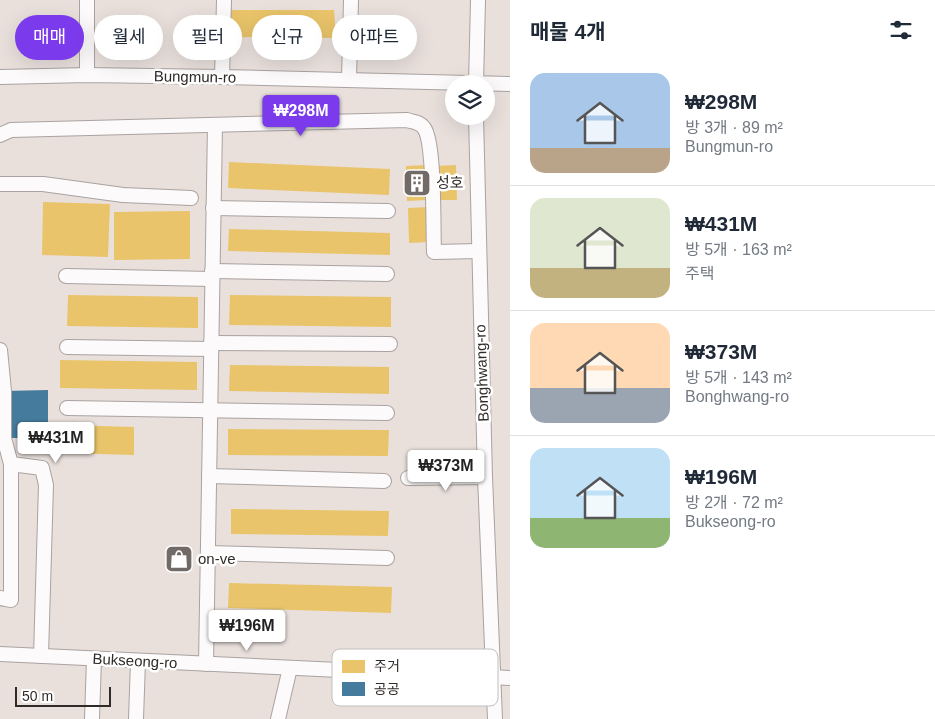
<!DOCTYPE html>
<html lang="ko">
<head>
<meta charset="utf-8">
<style>
  :root { --surface:#fff; --page:#f6f6f7; --text:#1f2937; --muted:#747a83; --line:#e0e1e3; --accent:#7c3aed }
  body { margin:0; font-family:Arial,"Noto Sans KR",sans-serif; background:var(--page); color:var(--text); height:100vh; display:flex; flex-direction:column; font-size:19px; white-space:nowrap }
  * { box-sizing:border-box; margin:0 }
  p { font-size:16px; color:var(--muted) }
  .icon { flex:none; width:28px; height:28px; fill:none; stroke:currentColor; stroke-width:2; stroke-linecap:round; stroke-linejoin:round }
  .map { position:relative; flex:1; overflow:hidden }
  .panel { display:flex; flex-direction:column; background:var(--surface); width:425px }
  .panel>* { flex:none }
  .hud { position:absolute; left:15px; top:15px; width:420px; height:45px; display:flex; gap:10px }
  .buttons { position:absolute; left:445px; top:75px; display:grid; gap:10px }
  .buttons a { display:grid; place-items:center; width:50px; height:50px; border-radius:50%; background:var(--surface); box-shadow:0 5px 20px #0002; font-size:25px }
  .scale { position:absolute; left:15px; bottom:12px; width:96px; box-sizing:border-box; padding-left:5px; border:2px solid #312b28; border-top:0; font-size:14px; line-height:18px; white-space:nowrap; color:#312b28; -webkit-text-stroke:4px #fff; paint-order:stroke }
  .price { position:absolute; translate:-50% -42px; padding:0 11px; border-radius:5px; background:#fff; color:#222; font-size:16px; line-height:32px; filter:drop-shadow(0 1px 2px #0008) }
  .price::after { content:''; position:absolute; left:50%; top:30px; width:15px; height:11px; margin-left:-8px; background:inherit; clip-path:polygon(0 0,100% 0,50% 100%) }
  .price.active { background:var(--accent); color:#fff }
  ul { padding:0; list-style:none }
  li { display:flex; align-items:center; gap:15px; height:125px; padding:0 20px }
  li+li { border-top:1px solid var(--line) }
  li span { display:grid; place-items:center; flex:none; width:140px; height:100px; border-radius:15px; color:#555 }
  li>.icon { margin-inline-start:auto }
  span .icon { width:60px; height:60px; fill:#fffc; stroke-width:1 }
  li b { font-size:21px }
  h2 { display:flex; justify-content:space-between; align-items:center; height:60px; padding:0 20px; font-size:21px }
  .pill { padding:0 18px; border-radius:22px; background:var(--surface); box-shadow:0 5px 20px #0002; font-size:18px; line-height:45px }
  .pill.active { background:var(--accent); color:#fff }
  main { display:flex; flex:1; min-height:0 }
  .map>svg:first-child { display:block }
  .homes { fill:#e9c46a }
  .public { fill:#457b9d }
  .lines { fill:none; stroke-linecap:round; stroke-linejoin:round }
  .minor-casing { stroke:#a9a2a0; stroke-width:16 }
  .minor { stroke:#fcfafa; stroke-width:14 }
  .labels { text-anchor:middle; stroke-width:5; stroke-linejoin:round; paint-order:stroke }
  .street-label { font-size:15px; fill:#312b28; stroke:#fff }
  .poi-label { font-size:15px; fill:#312b28; stroke:#fff; text-anchor:start }
  .key { fill:#fff; stroke:#c1bfbe; stroke-width:1 }
  .key-label { font-size:14px; fill:#312b28 }
</style>
</head>
<body>
<main>
<div class="map">
<svg width="510" height="719" viewBox="0 0 510 719">
  <rect width="100%" height="100%" fill="#e9e0dc"/>
  <!-- homes -->
  <g class="homes">
    <polygon points="227,10 334,10 336,38 227,37"/>
    <polygon points="229,162 390,169 389,195 228,188"/>
    <polygon points="426,165 427,200 407,201 406,166"/>
    <polygon points="456,165 457,200 437,200 435,166"/>
    <polygon points="43,202 110,204 108,257 42,255"/>
    <polygon points="428,207 429,242 409,243 408,208"/>
    <polygon points="190,211 190,259 114,260 114,212"/>
    <polygon points="229,229 390,233 390,255 228,251"/>
    <polygon points="68,295 198,297 198,328 67,326"/>
    <polygon points="230,295 391,297 391,327 229,325"/>
    <polygon points="60,360 197,362 197,390 60,388"/>
    <polygon points="230,365 389,367 389,394 229,391"/>
    <polygon points="64,425 134,427 134,455 63,453"/>
    <polygon points="228,429 389,430 388,456 228,455"/>
    <polygon points="231,509 389,511 388,536 231,534"/>
    <polygon points="229,583 392,587 391,613 228,608"/>
  </g>
  <!-- public -->
  <polygon class="public" points="48,390 48,438 4,438 4,391"/>
  <g class="lines">
    <defs>
      <g id="minor">
        <polyline points="87,75 87,0"/>
        <polyline points="0,77 87,75 222,77 510,84"/>
        <polyline points="222,77 224,0"/>
        <polyline points="349,80 351,0"/>
        <polyline points="476,84 478,0"/>
        <polyline points="476,116 485,477 495,719"/>
        <path d="M0,135L11,130L407,120C413,122 420,122 424,128C435,142 433,230 434,252L479,251"/>
        <polyline points="0,184 43,184 123,195 191,198"/>
        <polyline points="213,208 388,211"/>
        <polyline points="212,271 387,274"/>
        <polyline points="66,276 212,279"/>
        <polyline points="211,343 390,344"/>
        <polyline points="67,347 211,349"/>
        <polyline points="0,350 4,391 4,438 11,464"/>
        <polyline points="67,408 387,413"/>
        <polyline points="209,476 384,481"/>
        <polyline points="408,478 485,477"/>
        <polyline points="208,553 387,558"/>
        <polyline points="0,598 11,600 11,464 42,468 46,485 41,656"/>
        <polyline points="0,654 510,678"/>
        <polyline points="206,664 215,125"/>
        <polyline points="92,719 94,659"/>
        <polyline points="136,719 138,661"/>
        <polyline points="278,719 290,668"/>
      </g>
    </defs>
    <!-- minor casing -->
    <use href="#minor" class="minor-casing"/>
    <!-- minor -->
    <use href="#minor" class="minor"/>
  </g>
  <!-- icons -->
  <defs>
    <symbol id="building-square" viewBox="-11 -11 22 22"><rect x="-9" y="-9" width="18" height="18" rx="4" fill="#716a67" stroke="#fff"/><path d="M-4-6H4V6H1V3H-1V6H-4ZM-2.5-4.3h1.7v1.8h-1.7ZM.8-4.3h1.7v1.8H.8ZM-2.5-1h1.7V.8h-1.7ZM.8-1h1.7V.8H.8Z" fill="#fff"/></symbol>
    <symbol id="shop-square" viewBox="-11 -11 22 22"><rect x="-9" y="-9" width="18" height="18" rx="4" fill="#716a67" stroke="#fff"/><path d="M-5-2.5h2.3a2.7 3.5 0 0 1 5.4 0H5L5.5 6h-11ZM-1.5-2.5h3a1.5 2.3 0 0 0-3 0Z" fill="#fff"/></symbol>
  </defs>
  <g fill-rule="evenodd">
    <use href="#building-square" x="401" y="167" width="32" height="32"/>
    <use href="#shop-square" x="163" y="543" width="32" height="32"/>
  </g>
  <g class="labels">
    <!-- street labels -->
    <g class="street-label">
      <text transform="translate(195 77) rotate(1)" y="5">Bungmun-ro</text>
      <text transform="translate(482 373) rotate(-92)" y="5">Bonghwang-ro</text>
      <text transform="translate(135 661) rotate(3)" y="5">Bukseong-ro</text>
    </g>
    <!-- poi labels -->
    <g class="poi-label">
      <text x="436" y="188">성호</text>
      <text x="198" y="564">on-ve</text>
    </g>
  </g>
  <!-- legend -->
  <rect x="332" y="649" width="166" height="57" rx="8" class="key"/>
  <rect x="342" y="660" width="23" height="13" fill="#e9c46a"/>
  <rect x="342" y="682" width="23" height="14" fill="#457b9d"/>
  <g class="key-label">
    <text x="374" y="671">주거</text>
    <text x="374" y="694">공공</text>
  </g>
</svg>
<div class="buttons">
<a><svg class="icon" aria-label="layers" viewBox="0 0 24 24"><path d="M12 4l9 5-9 5-9-5zM3 14l9 5 9-5"/></svg></a>
</div>
<div class="scale">50 m</div>
<b class="price active" style="left:301px;top:137px">₩298M</b>
<b class="price" style="left:56px;top:464px">₩431M</b>
<b class="price" style="left:446px;top:492px">₩373M</b>
<b class="price" style="left:247px;top:652px">₩196M</b>
<div class="hud">
<a class="pill active">매매</a>
<a class="pill">월세</a>
<a class="pill">필터</a>
<a class="pill">신규</a>
<a class="pill">아파트</a>
</div>
</div>
<section class="panel">
<h2>매물 4개<svg class="icon" aria-label="filters" viewBox="0 0 24 24"><path d="M4 7h16M4 17h16"/><circle cx="9" cy="7" r="2"/><circle cx="15" cy="17" r="2"/></svg></h2>
<ul>
<li><span style="background:linear-gradient(#a9c7e8 75%,#b9a48a 0)"><svg class="icon" aria-label="home" viewBox="0 0 24 24"><path d="M3 11l9-7 9 7M6 9v11h12V9"/></svg></span><div><b>₩298M</b><p>방 3개 · 89 m²</p><p>Bungmun-ro</p></div></li>
<li><span style="background:linear-gradient(#dfe7d0 70%,#c2b280 0)"><svg class="icon" aria-label="home" viewBox="0 0 24 24"><path d="M3 11l9-7 9 7M6 9v11h12V9"/></svg></span><div><b>₩431M</b><p>방 5개 · 163 m²</p><p>주택</p></div></li>
<li><span style="background:linear-gradient(#ffd9b3 65%,#9aa5b1 0)"><svg class="icon" aria-label="home" viewBox="0 0 24 24"><path d="M3 11l9-7 9 7M6 9v11h12V9"/></svg></span><div><b>₩373M</b><p>방 5개 · 143 m²</p><p>Bonghwang-ro</p></div></li>
<li><span style="background:linear-gradient(#bfe0f5 70%,#8fb573 0)"><svg class="icon" aria-label="home" viewBox="0 0 24 24"><path d="M3 11l9-7 9 7M6 9v11h12V9"/></svg></span><div><b>₩196M</b><p>방 2개 · 72 m²</p><p>Bukseong-ro</p></div></li>
</ul>
</section>
</main>
</body>
</html>
